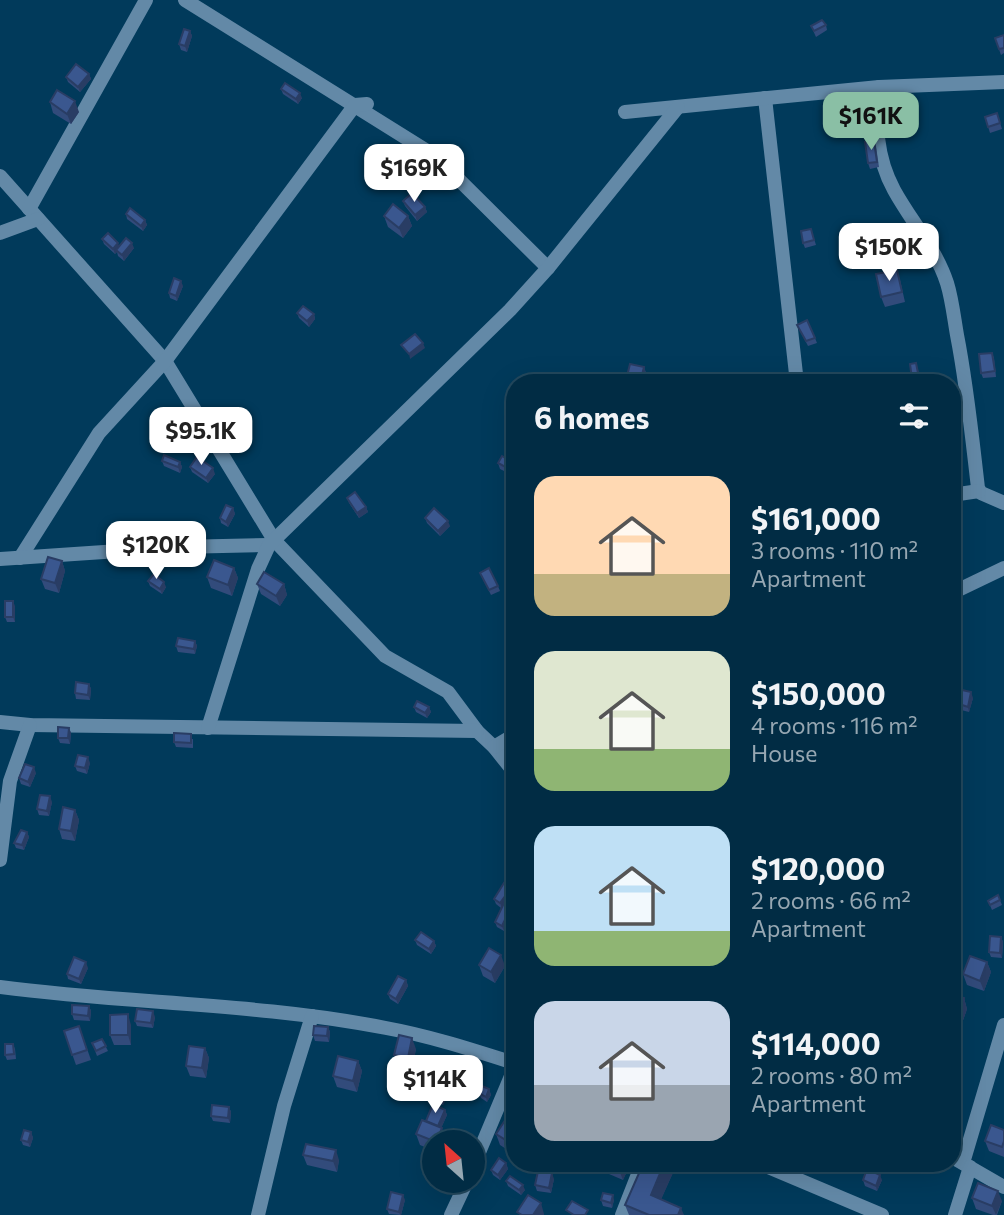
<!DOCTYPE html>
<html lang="en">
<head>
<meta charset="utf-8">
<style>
  :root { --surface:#012c44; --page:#0f384f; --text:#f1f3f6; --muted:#96a7b2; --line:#23485d; --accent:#8abfa5 }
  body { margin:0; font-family:Commissioner,sans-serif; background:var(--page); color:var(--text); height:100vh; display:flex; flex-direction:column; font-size:26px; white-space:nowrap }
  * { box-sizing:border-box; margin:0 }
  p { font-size:23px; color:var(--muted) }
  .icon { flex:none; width:38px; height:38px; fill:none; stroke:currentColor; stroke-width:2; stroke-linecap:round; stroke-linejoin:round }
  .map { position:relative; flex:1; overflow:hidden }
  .side { position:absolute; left:506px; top:374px; width:455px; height:798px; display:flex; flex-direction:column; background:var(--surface); border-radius:28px; box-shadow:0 7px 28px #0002,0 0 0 2px var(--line) }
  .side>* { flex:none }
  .needle { width:46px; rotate:333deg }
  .controls { position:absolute; left:422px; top:1130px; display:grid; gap:14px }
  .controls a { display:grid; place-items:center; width:63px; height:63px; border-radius:50%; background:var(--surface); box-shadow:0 7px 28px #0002,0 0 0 2px var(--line); font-size:35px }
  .price { position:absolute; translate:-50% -60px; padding:0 16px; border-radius:14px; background:#fff; color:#222; font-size:23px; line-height:46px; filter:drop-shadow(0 2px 4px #0008) }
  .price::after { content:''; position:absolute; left:50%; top:42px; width:21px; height:16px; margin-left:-10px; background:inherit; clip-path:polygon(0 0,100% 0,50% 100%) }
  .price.on { background:var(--accent); color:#111 }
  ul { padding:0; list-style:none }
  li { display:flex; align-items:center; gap:21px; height:175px; padding:0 28px }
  li span { display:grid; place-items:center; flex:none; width:196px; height:140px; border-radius:21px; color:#555 }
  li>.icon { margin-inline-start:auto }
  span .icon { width:84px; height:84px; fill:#fffc; stroke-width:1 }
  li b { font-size:30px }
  h2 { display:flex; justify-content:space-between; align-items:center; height:84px; padding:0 28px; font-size:30px }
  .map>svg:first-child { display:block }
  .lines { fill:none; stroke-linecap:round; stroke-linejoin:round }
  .minor { stroke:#6389a7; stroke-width:14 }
  .wall { fill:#324b7b }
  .shaded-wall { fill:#293d64 }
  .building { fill:#3a578f; stroke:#293d64; stroke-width:2 }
</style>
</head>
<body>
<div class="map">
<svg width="1004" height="1215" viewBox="0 0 1004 1215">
  <rect width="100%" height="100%" fill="#013a5b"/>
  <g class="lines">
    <!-- minor -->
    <g class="minor">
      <polyline points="185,0 435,156 548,268"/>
      <path d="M879,87C875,123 876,157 894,190C911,221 936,249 947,283C952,299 954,318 957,335C967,386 972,437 978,488L981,493L1004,503"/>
      <polyline points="765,98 797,383"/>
      <polyline points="625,112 879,87 1004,82"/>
      <polyline points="0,176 165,361 274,540 385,656 448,692 477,731 494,747 514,772"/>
      <polyline points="29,209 146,0"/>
      <polyline points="0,233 38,219"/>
      <polyline points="952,495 979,491"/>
      <polyline points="20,558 99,433 165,361 355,105 367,104"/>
      <polyline points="0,559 178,547 269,545"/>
      <polyline points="952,593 1004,568"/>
      <polyline points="0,722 30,725 477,731"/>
      <polyline points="208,728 258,569 269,545 510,310 548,268 678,107"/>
      <polyline points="494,747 514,735"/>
      <polyline points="0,860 10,781 30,725"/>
      <path d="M0,987C128,1004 259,1003 386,1028C430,1036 473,1050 514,1063"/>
      <polyline points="952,1157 1004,1187"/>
      <polyline points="963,1163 1004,1025"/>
      <polyline points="761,1164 882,1215"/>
      <polyline points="472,1169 514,1069"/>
      <polyline points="258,1215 284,1106 312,1016"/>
      <polyline points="451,1215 467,1181"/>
      <polyline points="622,1215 642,1164"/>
      <polyline points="955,1215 970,1167"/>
    </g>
  </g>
  <!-- wall -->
  <g class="wall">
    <polygon points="826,25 827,30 816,37 811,26"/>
    <polygon points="190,31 192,36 187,52 181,50 179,44"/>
    <polygon points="1004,35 1004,53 1001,55 995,38"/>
    <polygon points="89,74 91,79 80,92 68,82 66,77"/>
    <polygon points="281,89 302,98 298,104 283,94"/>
    <polygon points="50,102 79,112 71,124 53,113"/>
    <polygon points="997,113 1002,129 990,133 985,117"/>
    <polygon points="874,141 876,146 879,167 870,169 868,163"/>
    <polygon points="403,201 425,207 427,212 417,221 405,206"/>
    <polygon points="126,214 145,220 147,225 143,231 127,219"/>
    <polygon points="384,216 408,216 412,226 403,238 388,227"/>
    <polygon points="811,229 816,245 805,248 803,243"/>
    <polygon points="102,239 120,246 134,248 124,261 118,256 117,252 115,254 104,244"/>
    <polygon points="900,280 905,302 885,307 881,297"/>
    <polygon points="183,286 177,301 170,298 169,293"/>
    <polygon points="297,313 314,314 315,319 309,327 299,318"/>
    <polygon points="797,325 815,338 817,343 808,346"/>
    <polygon points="992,353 994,358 996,377 983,378 981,373"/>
    <polygon points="644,367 646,373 643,383 627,383 626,380"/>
    <polygon points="918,369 920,383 913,383 912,379"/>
    <polygon points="162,461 180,462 182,467 180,473 164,466"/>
    <polygon points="498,463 514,463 514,476 500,469"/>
    <polygon points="190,467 215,474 208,483 192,472"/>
    <polygon points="347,498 366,507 368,512 359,518 349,503"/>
    <polygon points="233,508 235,514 228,527 221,523 220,518"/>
    <polygon points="425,518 450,526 440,536 427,523"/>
    <polygon points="62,561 65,571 59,593 45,589 41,579"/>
    <polygon points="234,568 238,578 232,596 211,588 207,577"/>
    <polygon points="480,573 498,586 500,591 491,595"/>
    <polygon points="148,581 166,587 162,594 150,586"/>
    <polygon points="257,584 284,584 287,595 280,606 261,594"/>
    <polygon points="15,606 15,622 7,622 5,617"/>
    <polygon points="195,641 197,646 195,654 178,652 176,646"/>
    <polygon points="89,684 91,689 90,700 76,699 75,693"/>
    <polygon points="973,698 969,712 961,710 959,704"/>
    <polygon points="414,707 429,707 431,712 427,718 416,712"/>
    <polygon points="69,728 71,733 70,744 60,743 58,738"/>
    <polygon points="193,739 193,748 176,747 174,742"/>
    <polygon points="90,763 87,774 77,771 75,766"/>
    <polygon points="36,773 30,787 21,784 19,778"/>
    <polygon points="52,802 49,816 39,815 37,809"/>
    <polygon points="75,810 79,820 75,841 62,839 59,829"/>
    <polygon points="27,832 29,837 24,850 16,848 14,843"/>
    <polygon points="511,888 513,893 505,904 513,912 504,931 497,927 495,922 501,908 496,904 494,899"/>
    <polygon points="998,895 1002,905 992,910 988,901"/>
    <polygon points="1001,937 1003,942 1002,958 991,957 989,952"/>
    <polygon points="415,940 434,941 436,946 431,954 417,945"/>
    <polygon points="952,960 963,969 958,983 952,981"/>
    <polygon points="987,962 991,972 984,991 967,985 963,974"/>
    <polygon points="479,965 505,966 495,983 483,976"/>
    <polygon points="88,968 81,984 68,979 67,974"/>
    <polygon points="406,980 408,986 398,1004 390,999 388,994"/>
    <polygon points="952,994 964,998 967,1009 960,1029 952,1027"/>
    <polygon points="89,1006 91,1011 90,1021 74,1020 72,1014"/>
    <polygon points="155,1017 153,1028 137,1026 135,1021"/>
    <polygon points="131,1025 131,1045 114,1045 110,1035"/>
    <polygon points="79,1026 91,1060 76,1065 64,1031"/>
    <polygon points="328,1027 330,1032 329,1042 315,1041 313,1035"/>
    <polygon points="102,1039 108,1051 97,1056 92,1043"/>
    <polygon points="13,1044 15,1049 16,1059 7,1060 5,1055"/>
    <polygon points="205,1048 209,1058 206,1078 190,1076 186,1066"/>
    <polygon points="416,1049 412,1068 398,1065 394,1055"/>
    <polygon points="358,1061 362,1071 357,1092 337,1087 333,1076"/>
    <polygon points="451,1089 443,1105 432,1100 430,1095"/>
    <polygon points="489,1089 491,1095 487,1102 481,1098 479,1093"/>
    <polygon points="229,1107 231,1112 230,1123 213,1121 211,1116"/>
    <polygon points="445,1110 447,1115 441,1128 445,1139 444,1143 434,1143 434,1151 420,1145 416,1134 426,1122"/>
    <polygon points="514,1120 514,1154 500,1145 496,1134"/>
    <polygon points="1004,1130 1004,1157 989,1151 985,1141"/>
    <polygon points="31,1132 33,1138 30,1147 23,1145 21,1140"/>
    <polygon points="303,1155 339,1160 337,1172 307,1165"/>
    <polygon points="506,1163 508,1169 500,1180 493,1175 491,1170"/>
    <polygon points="599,1164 626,1164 628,1169 623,1180 602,1171"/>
    <polygon points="643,1164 675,1164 676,1166 661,1199 684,1215 629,1215 625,1205"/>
    <polygon points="869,1164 885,1164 880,1171"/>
    <polygon points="554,1179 551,1193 537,1191 535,1185"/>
    <polygon points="863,1180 882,1180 877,1191 865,1186"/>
    <polygon points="506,1181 525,1190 521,1195 508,1186"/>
    <polygon points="972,1198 1002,1201 997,1215 993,1215 976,1209"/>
    <polygon points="405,1200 401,1215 389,1214 387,1209"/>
    <polygon points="601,1200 614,1200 612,1208 603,1206"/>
  </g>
  <!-- shaded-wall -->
  <g class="shaded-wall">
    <polygon points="190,31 192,36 187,52 185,46"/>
    <polygon points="89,74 91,79 80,92 78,87"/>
    <polygon points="300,93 302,98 298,104 296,99"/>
    <polygon points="75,101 79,112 71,124 67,114"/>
    <polygon points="425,207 427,212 417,221 415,215"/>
    <polygon points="408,216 412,226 403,238 399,228"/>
    <polygon points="145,220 147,225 143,231 141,226"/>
    <polygon points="118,243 120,248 115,254 113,249"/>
    <polygon points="132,243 134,248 124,261 122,255"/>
    <polygon points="181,281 183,286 177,301 176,296"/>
    <polygon points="314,314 315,319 309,327 307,321"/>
    <polygon points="423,343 425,348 410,359 409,354"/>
    <polygon points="644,367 646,373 643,383 640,383"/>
    <polygon points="180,462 182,467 180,473 178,467"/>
    <polygon points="213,468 215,474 208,483 206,478"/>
    <polygon points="366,507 368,512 359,518 357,513"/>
    <polygon points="233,508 235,514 228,527 226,522"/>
    <polygon points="448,521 450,526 440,536 438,531"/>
    <polygon points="62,561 65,571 59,593 55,583"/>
    <polygon points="234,568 238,578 232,596 228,585"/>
    <polygon points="164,582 166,587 162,594 160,589"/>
    <polygon points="284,584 287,595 280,606 276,596"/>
    <polygon points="13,601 15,606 15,622 13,617"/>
    <polygon points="195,641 197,646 195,654 194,649"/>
    <polygon points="89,684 91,689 90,700 88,695"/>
    <polygon points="971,692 973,698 969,712 968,707"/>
    <polygon points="429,707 431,712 427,718 425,713"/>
    <polygon points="69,728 71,733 70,744 68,738"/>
    <polygon points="88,757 90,763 87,774 85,768"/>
    <polygon points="34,767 36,773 30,787 28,782"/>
    <polygon points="50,796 52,802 49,816 47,811"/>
    <polygon points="75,810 79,820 75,841 71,831"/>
    <polygon points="27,832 29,837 24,850 22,845"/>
    <polygon points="511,888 513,893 502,908 500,903"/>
    <polygon points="511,907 513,912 504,931 502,926"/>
    <polygon points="1001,937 1003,942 1002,958 1000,953"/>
    <polygon points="434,941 436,946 431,954 429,949"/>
    <polygon points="501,955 505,966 495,983 491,972"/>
    <polygon points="86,962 88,968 81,984 79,979"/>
    <polygon points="987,962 991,972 984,991 980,981"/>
    <polygon points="961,964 963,969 958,983 956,978"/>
    <polygon points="406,980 408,986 398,1004 396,999"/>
    <polygon points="964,998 967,1009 960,1029 956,1019"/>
    <polygon points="89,1006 91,1011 90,1021 88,1016"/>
    <polygon points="153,1011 155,1017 153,1028 151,1023"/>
    <polygon points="128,1014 131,1025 131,1045 128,1035"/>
    <polygon points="328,1027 330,1032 329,1042 327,1036"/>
    <polygon points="412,1038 416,1049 412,1068 408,1058"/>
    <polygon points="958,1047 962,1058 952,1084 952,1064"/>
    <polygon points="205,1048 209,1058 206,1078 202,1068"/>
    <polygon points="358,1061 362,1071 357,1092 353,1081"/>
    <polygon points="449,1084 451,1089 443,1105 442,1100"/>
    <polygon points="489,1089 491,1095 487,1102 486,1097"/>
    <polygon points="229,1107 231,1112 230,1123 228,1118"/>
    <polygon points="445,1110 447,1115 440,1131 438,1126"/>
    <polygon points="442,1128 445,1139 444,1143 436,1143"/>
    <polygon points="31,1132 33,1138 30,1147 28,1142"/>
    <polygon points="514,1139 514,1152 512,1144"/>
    <polygon points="336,1150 339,1160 337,1172 333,1161"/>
    <polygon points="506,1163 508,1169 500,1180 498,1175"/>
    <polygon points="622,1164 626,1164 628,1169 623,1180 619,1170"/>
    <polygon points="664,1164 675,1164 676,1166 656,1211 651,1195"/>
    <polygon points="878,1164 885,1164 880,1171"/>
    <polygon points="552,1173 554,1179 551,1193 549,1188"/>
    <polygon points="880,1175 882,1180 877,1191 876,1186"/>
    <polygon points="523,1185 525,1190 521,1195 519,1190"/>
    <polygon points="998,1191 1002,1201 996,1215 992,1206"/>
    <polygon points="403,1195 405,1200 401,1215 400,1215 399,1212"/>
    <polygon points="613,1195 614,1200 612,1208 611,1203"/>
    <polygon points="541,1203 544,1214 544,1215 533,1215"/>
    <polygon points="681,1208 684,1215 678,1215"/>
  </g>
  <!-- building -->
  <g class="building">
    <polygon points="822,20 826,25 814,31 811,26"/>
    <polygon points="184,29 190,31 185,46 179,44"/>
    <polygon points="1004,35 1004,48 999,49 995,38"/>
    <polygon points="76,64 89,74 78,87 66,77"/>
    <polygon points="285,83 300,93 296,99 281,89"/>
    <polygon points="57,90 75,101 67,114 50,102"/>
    <polygon points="997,113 1000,123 988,127 985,117"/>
    <polygon points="874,141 877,162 868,163 865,142"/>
    <polygon points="412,193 425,207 415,215 403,201"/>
    <polygon points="393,204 408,216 399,228 384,216"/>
    <polygon points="130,208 145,220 141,226 126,214"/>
    <polygon points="811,229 814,240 803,243 801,231"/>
    <polygon points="108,233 118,243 113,249 102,239"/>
    <polygon points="126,238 132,243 122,255 116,250"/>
    <polygon points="897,270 902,292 881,297 876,274"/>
    <polygon points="174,278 181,281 176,296 169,293"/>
    <polygon points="303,306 314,314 307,321 297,313"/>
    <polygon points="807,320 815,338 806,341 797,325"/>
    <polygon points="415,334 423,343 409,354 401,345"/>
    <polygon points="992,353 995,371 981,373 979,354"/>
    <polygon points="916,363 919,378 912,379 910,364"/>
    <polygon points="630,364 644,367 640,383 626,380"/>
    <polygon points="164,455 180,462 178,467 162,461"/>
    <polygon points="502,456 514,463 514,469 513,471 498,463"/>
    <polygon points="197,457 213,468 206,478 190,467"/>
    <polygon points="355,492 366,507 357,513 347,498"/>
    <polygon points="226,505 233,508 226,522 220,518"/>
    <polygon points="434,508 448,521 438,531 425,518"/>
    <polygon points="48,557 62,561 55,583 41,579"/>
    <polygon points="214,560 234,568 228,585 207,577"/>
    <polygon points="489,568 498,586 489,590 480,573"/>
    <polygon points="264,572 284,584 276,596 257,584"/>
    <polygon points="154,574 164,582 160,589 148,581"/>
    <rect x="5" y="601" width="8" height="16"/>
    <polygon points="178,638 195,641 194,649 176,646"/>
    <polygon points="76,682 89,684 88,695 75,693"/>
    <polygon points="962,690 971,692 968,707 959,704"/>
    <polygon points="417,701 429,707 425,713 414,707"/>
    <polygon points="58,727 69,728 68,738 58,738"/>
    <polygon points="174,733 191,734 191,743 174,742"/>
    <polygon points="78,755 88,757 85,768 75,766"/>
    <polygon points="25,764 34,767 28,782 19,778"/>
    <polygon points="40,795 50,796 47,811 37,809"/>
    <polygon points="63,807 75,810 71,831 59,829"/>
    <polygon points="21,830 27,832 22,845 14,843"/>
    <polygon points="504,883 511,888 500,903 494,899"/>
    <polygon points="998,895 1000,900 990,905 988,901"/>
    <polygon points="504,903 511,907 502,926 495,922"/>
    <polygon points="421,932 434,941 429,949 415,940"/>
    <polygon points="990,936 1001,937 1000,953 989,952"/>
    <polygon points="489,948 501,955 491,972 479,965"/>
    <polygon points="970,956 987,962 980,981 963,974"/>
    <polygon points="74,957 86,962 79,979 67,974"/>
    <polygon points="952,960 961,964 956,978 952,976"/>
    <polygon points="398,976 406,980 396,999 388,994"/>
    <polygon points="952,994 964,998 956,1019 952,1017"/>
    <polygon points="72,1005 89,1006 88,1016 72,1014"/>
    <polygon points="137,1009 153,1011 151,1023 135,1021"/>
    <polygon points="128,1014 128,1035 110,1035 110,1015"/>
    <polygon points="79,1026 87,1050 72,1055 64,1031"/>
    <polygon points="314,1026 328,1027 327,1036 313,1035"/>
    <polygon points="399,1035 412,1038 408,1058 394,1055"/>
    <polygon points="102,1039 106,1046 96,1051 92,1043"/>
    <polygon points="5,1044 13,1044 14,1054 5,1055"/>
    <polygon points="952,1045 958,1047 952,1064"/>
    <polygon points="189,1046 205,1048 202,1068 186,1066"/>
    <polygon points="338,1056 358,1061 353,1081 333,1076"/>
    <polygon points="437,1079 449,1084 442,1100 430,1095"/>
    <polygon points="482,1086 489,1089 486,1097 479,1093"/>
    <polygon points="433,1104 445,1110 438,1126 426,1121"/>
    <polygon points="212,1105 229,1107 228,1118 211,1116"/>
    <polygon points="508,1116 514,1120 514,1139 512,1144 496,1134"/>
    <polygon points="422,1120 442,1128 436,1142 416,1134"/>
    <polygon points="991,1125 1004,1130 1004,1141 1002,1147 985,1141"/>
    <polygon points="24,1130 31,1132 28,1142 21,1140"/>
    <polygon points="306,1144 336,1150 333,1161 303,1155"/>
    <polygon points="499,1158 506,1163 498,1175 491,1170"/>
    <polygon points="605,1164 622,1164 619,1170"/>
    <polygon points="643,1164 664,1164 651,1195 681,1208 678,1215 649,1215 625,1205"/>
    <polygon points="867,1169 880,1175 876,1186 863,1180"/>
    <polygon points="538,1171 552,1173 549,1188 535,1185"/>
    <polygon points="510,1176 523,1185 519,1190 506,1181"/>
    <polygon points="978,1183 998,1191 992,1206 972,1198"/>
    <polygon points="391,1192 403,1195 399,1212 387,1209"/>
    <polygon points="603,1193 613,1195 611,1203 601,1200"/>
    <polygon points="528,1195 541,1203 533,1215 522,1215 517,1212"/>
    <polygon points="572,1201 588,1210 585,1215 574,1215 566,1210"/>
  </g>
</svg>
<div class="controls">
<a><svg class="needle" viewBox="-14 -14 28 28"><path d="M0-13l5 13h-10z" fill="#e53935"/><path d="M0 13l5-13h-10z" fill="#96a7b2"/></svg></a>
</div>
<b class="price on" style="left:871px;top:152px">$161K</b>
<b class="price" style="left:414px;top:204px">$169K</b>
<b class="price" style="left:889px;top:283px">$150K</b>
<b class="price" style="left:201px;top:467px">$95.1K</b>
<b class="price" style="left:156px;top:581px">$120K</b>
<b class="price" style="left:435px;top:1115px">$114K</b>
<section class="side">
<h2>6 homes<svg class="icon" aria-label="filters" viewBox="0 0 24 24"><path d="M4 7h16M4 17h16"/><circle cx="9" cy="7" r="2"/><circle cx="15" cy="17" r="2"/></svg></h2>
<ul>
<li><span style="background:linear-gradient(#ffd9b3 70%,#c2b280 0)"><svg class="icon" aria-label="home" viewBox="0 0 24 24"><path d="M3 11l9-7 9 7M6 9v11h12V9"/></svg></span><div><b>$161,000</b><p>3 rooms · 110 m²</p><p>Apartment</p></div></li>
<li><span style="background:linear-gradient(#dfe7d0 70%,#8fb573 0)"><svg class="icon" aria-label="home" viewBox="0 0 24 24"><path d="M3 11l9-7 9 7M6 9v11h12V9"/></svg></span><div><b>$150,000</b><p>4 rooms · 116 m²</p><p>House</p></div></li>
<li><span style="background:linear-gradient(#bfe0f5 75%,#8fb573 0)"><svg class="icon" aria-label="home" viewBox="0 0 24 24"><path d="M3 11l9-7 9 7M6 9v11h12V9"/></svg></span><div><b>$120,000</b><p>2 rooms · 66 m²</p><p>Apartment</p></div></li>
<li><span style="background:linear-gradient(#c9d6e8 60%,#9aa5b1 0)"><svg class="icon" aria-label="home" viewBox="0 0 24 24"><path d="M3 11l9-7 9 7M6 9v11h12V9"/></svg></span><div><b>$114,000</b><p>2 rooms · 80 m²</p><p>Apartment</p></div></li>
</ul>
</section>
</div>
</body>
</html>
